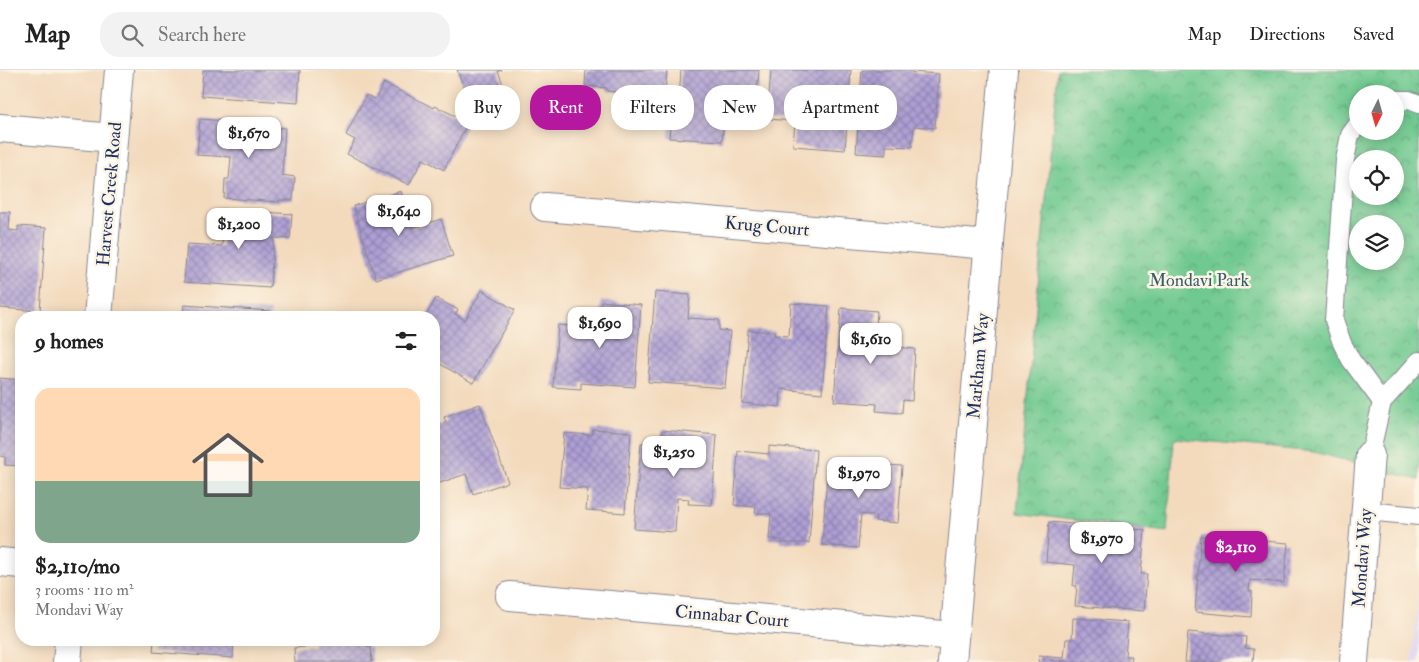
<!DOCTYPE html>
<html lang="en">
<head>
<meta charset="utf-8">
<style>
  :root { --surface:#fff; --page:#f2f2f2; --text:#222; --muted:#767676; --line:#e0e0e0; --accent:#b5179e }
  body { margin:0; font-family:"IM FELL Double Pica",serif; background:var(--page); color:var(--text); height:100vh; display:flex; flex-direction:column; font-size:19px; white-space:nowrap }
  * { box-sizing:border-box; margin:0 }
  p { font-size:16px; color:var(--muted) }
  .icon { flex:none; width:28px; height:28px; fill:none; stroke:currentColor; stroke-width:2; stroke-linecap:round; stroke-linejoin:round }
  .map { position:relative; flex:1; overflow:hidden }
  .side { position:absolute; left:15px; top:241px; width:425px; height:335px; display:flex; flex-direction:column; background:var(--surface); border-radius:20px; box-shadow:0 2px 12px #0003 }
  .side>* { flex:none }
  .guide { position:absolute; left:455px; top:15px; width:475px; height:45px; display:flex; gap:10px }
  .needle { width:32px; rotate:185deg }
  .controls { position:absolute; left:1349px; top:15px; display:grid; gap:10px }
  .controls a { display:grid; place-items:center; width:55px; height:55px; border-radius:50%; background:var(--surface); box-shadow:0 2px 12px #0003; font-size:25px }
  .price { position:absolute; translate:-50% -42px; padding:0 11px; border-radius:10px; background:#fff; color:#222; font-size:16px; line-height:32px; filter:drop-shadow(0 1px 2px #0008) }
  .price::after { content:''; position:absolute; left:50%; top:30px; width:15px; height:11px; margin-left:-8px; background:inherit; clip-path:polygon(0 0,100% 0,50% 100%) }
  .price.selected { background:var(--accent); color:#fff }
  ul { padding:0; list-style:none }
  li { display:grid; align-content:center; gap:10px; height:265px; padding:0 20px }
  li span { display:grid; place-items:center; height:155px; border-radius:15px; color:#555 }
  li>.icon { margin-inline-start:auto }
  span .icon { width:90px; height:90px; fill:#fffc; stroke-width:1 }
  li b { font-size:21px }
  h2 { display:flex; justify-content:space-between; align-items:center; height:60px; padding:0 20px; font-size:21px }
  .chip { padding:0 18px; border-radius:20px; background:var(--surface); box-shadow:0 2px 12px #0003; font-size:18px; line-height:45px }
  .chip.selected { background:var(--accent); color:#fff }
  header { display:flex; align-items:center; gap:30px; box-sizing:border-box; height:70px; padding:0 25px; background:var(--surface); border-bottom:1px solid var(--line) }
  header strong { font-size:24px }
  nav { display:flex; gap:28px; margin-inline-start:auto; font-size:18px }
  .search { width:350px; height:45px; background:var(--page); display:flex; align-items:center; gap:12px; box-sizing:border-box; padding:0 18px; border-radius:20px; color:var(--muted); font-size:19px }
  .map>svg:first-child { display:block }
  .built { fill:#dcd6f6 }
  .park { fill:url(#park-crowns); stroke:#467c77; fill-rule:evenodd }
  .building { fill:url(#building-cross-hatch) }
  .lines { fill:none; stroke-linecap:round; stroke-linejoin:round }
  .service-casing { stroke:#87848e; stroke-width:20 }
  .minor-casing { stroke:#87848e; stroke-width:30 }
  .service { stroke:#fff; stroke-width:18 }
  .minor { stroke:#fff; stroke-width:28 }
  .labels { text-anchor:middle; stroke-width:5; stroke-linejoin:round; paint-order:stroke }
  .street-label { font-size:18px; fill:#1b2f5e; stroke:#fcf5e5 }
  .park-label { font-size:18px; fill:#355d6d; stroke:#fcf5e5 }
</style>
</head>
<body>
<header>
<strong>Map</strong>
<div class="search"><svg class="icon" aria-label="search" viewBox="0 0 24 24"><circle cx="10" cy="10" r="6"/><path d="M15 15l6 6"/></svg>Search here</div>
<nav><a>Map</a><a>Directions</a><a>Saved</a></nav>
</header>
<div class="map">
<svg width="1419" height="592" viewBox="0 0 1419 592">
  <defs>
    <pattern id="park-crowns" width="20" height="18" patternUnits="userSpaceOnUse" patternTransform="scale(1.25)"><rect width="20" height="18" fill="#70c990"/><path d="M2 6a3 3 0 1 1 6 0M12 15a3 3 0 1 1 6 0" fill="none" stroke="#5ba479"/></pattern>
    <pattern id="building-cross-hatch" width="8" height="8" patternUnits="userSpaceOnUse" patternTransform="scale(1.25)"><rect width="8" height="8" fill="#ae9fd4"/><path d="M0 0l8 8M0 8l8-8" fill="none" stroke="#8d82af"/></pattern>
  </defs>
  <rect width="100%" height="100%" fill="#fcf5e5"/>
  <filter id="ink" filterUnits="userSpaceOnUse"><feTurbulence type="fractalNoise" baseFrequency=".02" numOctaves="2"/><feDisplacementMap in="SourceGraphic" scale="10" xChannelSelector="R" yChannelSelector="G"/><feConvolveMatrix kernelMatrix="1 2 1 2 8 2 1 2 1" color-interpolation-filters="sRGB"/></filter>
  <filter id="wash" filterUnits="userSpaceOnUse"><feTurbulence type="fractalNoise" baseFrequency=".0096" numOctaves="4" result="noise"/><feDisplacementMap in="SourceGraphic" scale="20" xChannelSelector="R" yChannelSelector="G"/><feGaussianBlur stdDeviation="1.12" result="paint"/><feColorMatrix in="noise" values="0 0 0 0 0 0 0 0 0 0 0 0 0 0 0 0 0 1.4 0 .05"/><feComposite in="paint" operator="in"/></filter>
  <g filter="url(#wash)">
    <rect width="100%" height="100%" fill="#f3dabd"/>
    <!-- built -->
    <polygon class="built" points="1419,516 1419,592 1412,592"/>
    <!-- park -->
    <path class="park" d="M1058,0H1419V410L1314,382L1174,368L1167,462L1017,443ZM1358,24H1395V61H1358ZM1358,89H1395V126H1358ZM1358,154H1395V191H1358Z"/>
    <g id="blocks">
      <!-- building -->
      <g class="building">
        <polygon points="203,0 300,0 298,33 201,26"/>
        <polygon points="457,0 502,0 498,1 510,33 475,46"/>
        <polygon points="586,0 667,0 662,54 623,52 625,23 607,21 607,18 585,16"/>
        <polygon points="681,0 759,0 755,51 724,49 722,71 669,68 672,30 679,30"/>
        <polygon points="771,0 851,0 845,80 793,76 795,51 767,49"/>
        <polygon points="862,0 911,0 911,2 939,4 935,58 914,56 912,77 886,76 886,85 856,83"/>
        <polygon points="384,13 434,38 435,36 468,52 444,100 423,89 409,115 347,84 355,70 346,65 366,25 375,29"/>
        <polygon points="200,49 239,52 239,55 285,58 282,105 295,107 293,130 279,130 279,132 224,128 225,109 229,109 231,87 197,85"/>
        <polygon points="401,121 412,158 441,149 453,186 376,209 353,136"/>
        <polygon points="221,139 292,144 290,169 274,168 270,218 184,212 187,174 222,176 223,164 219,164"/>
        <polygon points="0,142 10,142 9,160 18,161 18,156 46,158 40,241 0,238"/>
        <polygon points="482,220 515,240 473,313 440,294 434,304 434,248 425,248 436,228 458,240 455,244 465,250"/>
        <polygon points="655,222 690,225 688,248 719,250 719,260 730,261 725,318 648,312"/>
        <polygon points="601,231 641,235 635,317 581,313 581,319 553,317 558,255 571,256 572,251 600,254"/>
        <polygon points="791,233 829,236 822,323 781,319 780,337 742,333 748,260 775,262 774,265 789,266"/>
        <polygon points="184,235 271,241 270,248 183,248"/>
        <polygon points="841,238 877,241 875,275 915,279 912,331 903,330 902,343 876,341 877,334 834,331"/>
        <polygon points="0,308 21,310 21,396 5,395 5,387 0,386"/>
        <polygon points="480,334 508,412 473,424 466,404 434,415 434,357 446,352 444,347"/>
        <polygon points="593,359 631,362 625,443 586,440 588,419 559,417 564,363 592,365"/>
        <polygon points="662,360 717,365 712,435 688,434 689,429 677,428 675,462 634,459 641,373 661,375"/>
        <polygon points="769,376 816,380 809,473 781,473 782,470 769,469 771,444 755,443 756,437 734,435 738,381 769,384"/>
        <polygon points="828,391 902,396 898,453 875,451 876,446 861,444 858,478 822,475"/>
        <polygon points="1049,452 1145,460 1141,504 1147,504 1144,541 1075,536 1077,516 1073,516 1075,495 1046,492"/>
        <polygon points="1201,466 1288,473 1284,513 1250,510 1249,521 1252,521 1251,547 1195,542"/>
        <polygon points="1073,548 1128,552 1125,586 1132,586 1131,592 1038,592 1039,586 1064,588 1066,569 1072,569"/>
        <polygon points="1188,562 1246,567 1245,578 1254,579 1253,592 1185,592"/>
        <polygon points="154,570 234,570 233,588 153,582"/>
        <polygon points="314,570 366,570 367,577 371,577 372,592 295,592 294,578 314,576"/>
      </g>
    </g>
  </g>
  <g filter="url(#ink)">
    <use href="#blocks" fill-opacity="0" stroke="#87848e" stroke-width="1"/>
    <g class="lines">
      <defs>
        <g id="service">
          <polyline points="1395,30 1409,30 1419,34"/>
          <polyline points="1358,54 1350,65 1345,90 1334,250 1342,273 1351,290 1382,332"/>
          <polyline points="1370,385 1382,332 1419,291"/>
          <polyline points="1366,441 1419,446"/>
        </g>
        <g id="minor">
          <polyline points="0,58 113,68"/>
          <polyline points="545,137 989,175"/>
          <polyline points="98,248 119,0"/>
          <polyline points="0,492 21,494"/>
          <polyline points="510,526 954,566"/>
          <polyline points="67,592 69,570"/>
          <polyline points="952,592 1004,0"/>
          <polyline points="1354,592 1370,385"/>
        </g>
      </defs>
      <!-- service casing -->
      <use href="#service" class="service-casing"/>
      <!-- minor casing -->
      <use href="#minor" class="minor-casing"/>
      <!-- service -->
      <use href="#service" class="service"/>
      <!-- minor -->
      <use href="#minor" class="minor"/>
    </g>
  </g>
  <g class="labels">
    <!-- street labels -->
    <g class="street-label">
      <text transform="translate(109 124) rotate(-85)" y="6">Harvest Creek Road</text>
      <text transform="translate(767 156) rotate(5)" y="6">Krug Court</text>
      <text transform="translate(978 296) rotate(-85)" y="6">Markham Way</text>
      <text transform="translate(1362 488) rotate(-86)" y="6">Mondavi Way</text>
      <text transform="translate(732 546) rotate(5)" y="6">Cinnabar Court</text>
    </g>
    <!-- park labels -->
    <g class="park-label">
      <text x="1199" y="216">Mondavi Park</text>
    </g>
  </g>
</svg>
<div class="controls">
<a><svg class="needle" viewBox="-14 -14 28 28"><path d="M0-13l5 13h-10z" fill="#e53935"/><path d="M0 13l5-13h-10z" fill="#767676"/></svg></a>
<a><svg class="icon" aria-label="locate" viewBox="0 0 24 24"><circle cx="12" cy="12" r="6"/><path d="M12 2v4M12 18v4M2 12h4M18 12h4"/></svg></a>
<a><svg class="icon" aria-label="layers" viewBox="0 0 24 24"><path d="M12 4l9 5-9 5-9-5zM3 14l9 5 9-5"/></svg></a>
</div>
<b class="price" style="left:249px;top:89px">$1,670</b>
<b class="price" style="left:399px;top:167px">$1,640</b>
<b class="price" style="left:239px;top:180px">$1,200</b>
<b class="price" style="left:600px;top:279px">$1,690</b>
<b class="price" style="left:871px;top:295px">$1,610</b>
<b class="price" style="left:674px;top:408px">$1,250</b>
<b class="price" style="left:859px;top:429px">$1,970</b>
<b class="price" style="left:1102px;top:494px">$1,970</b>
<b class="price selected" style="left:1236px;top:503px">$2,110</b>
<div class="guide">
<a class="chip">Buy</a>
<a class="chip selected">Rent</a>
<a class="chip">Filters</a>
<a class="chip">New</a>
<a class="chip">Apartment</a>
</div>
<section class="side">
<h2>9 homes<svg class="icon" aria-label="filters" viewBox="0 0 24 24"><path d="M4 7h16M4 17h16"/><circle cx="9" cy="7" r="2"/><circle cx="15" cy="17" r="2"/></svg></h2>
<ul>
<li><span style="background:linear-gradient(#ffd9b3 60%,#7fa58c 0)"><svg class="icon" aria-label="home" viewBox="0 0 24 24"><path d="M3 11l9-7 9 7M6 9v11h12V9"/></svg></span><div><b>$2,110/mo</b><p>3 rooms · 110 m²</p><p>Mondavi Way</p></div></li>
</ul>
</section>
</div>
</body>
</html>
